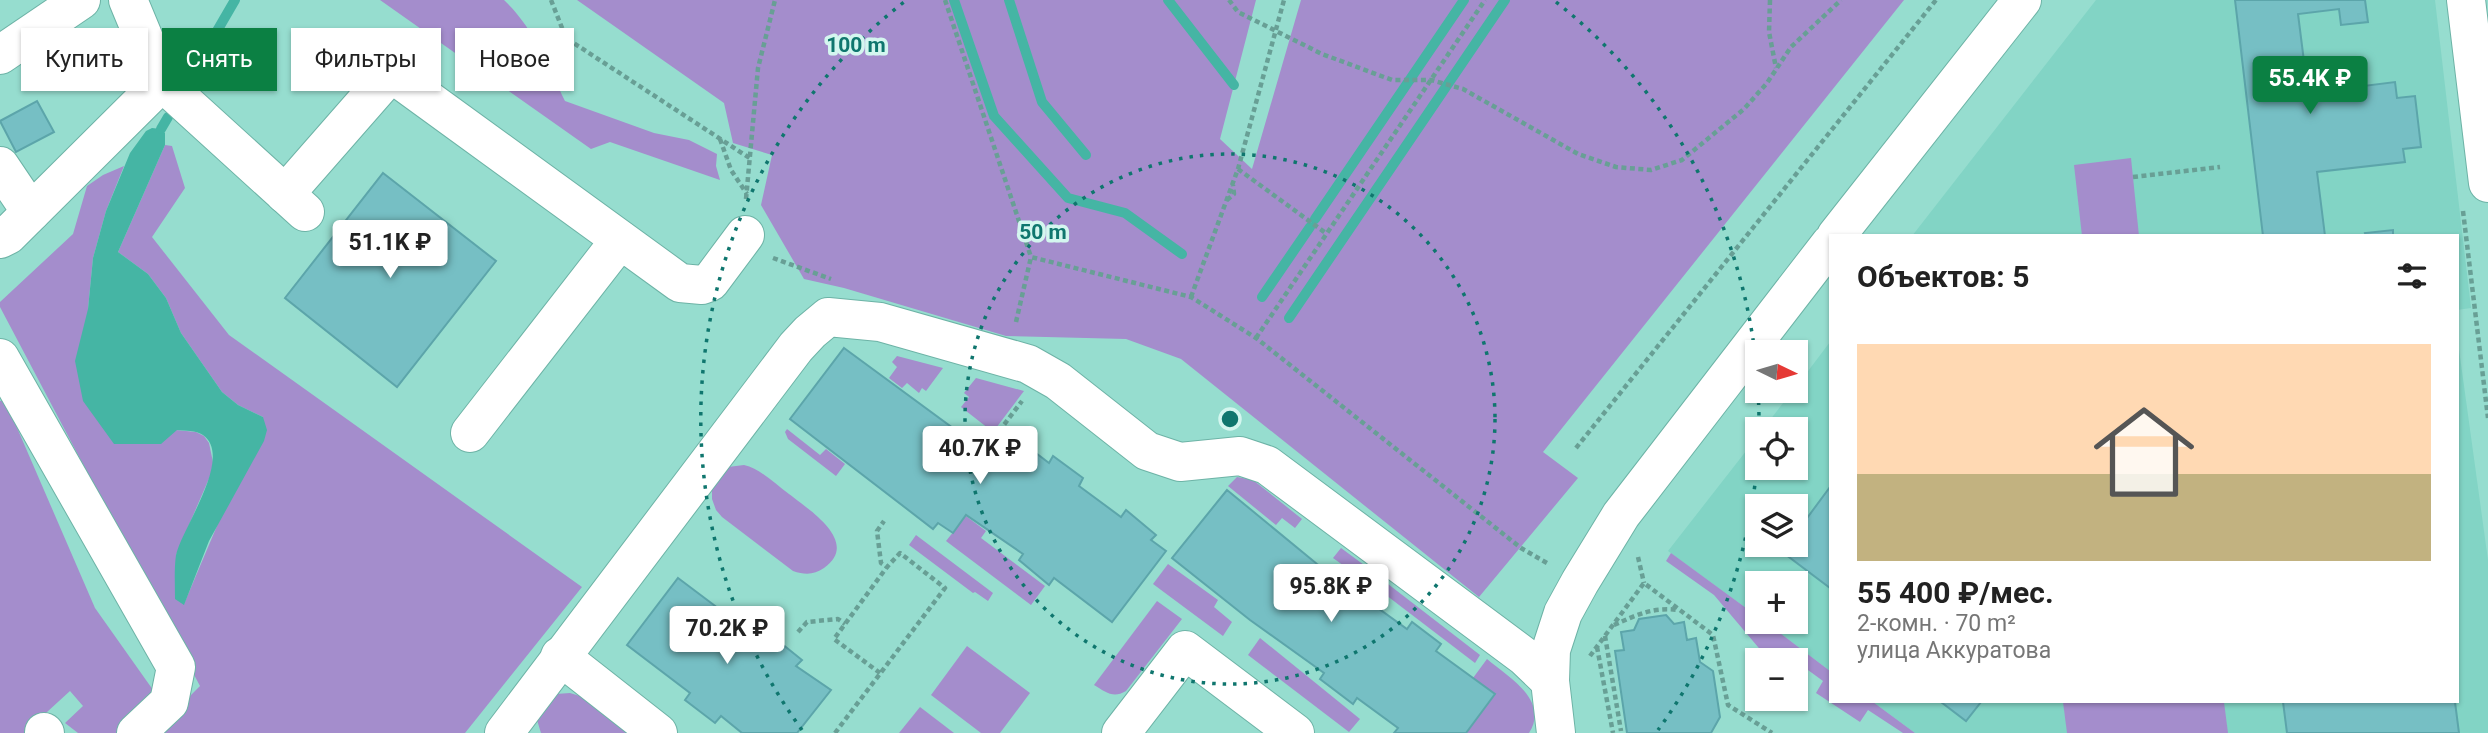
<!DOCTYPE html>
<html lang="ru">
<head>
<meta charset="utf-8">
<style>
  :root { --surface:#fff; --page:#f6f6f6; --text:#222; --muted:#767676; --line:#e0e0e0; --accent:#0b8043 }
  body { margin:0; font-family:Roboto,sans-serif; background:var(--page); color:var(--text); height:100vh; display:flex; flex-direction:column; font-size:26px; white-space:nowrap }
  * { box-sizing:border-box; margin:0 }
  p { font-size:23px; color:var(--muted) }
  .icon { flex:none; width:38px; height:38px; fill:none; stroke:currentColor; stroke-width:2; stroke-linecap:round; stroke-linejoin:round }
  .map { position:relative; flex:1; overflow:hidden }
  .details { position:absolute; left:1829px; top:234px; width:630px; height:469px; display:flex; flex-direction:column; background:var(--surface); border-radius:0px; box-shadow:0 2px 5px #0004 }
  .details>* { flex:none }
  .hud { position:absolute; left:21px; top:28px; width:665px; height:63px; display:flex; gap:14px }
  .needle { width:46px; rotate:95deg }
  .tools { position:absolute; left:1745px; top:340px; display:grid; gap:14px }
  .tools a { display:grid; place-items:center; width:63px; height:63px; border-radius:0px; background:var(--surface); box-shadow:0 2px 5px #0004; font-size:35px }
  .price { position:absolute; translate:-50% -60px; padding:0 16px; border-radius:7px; background:#fff; color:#222; font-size:23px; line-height:46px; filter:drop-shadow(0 2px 4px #0008) }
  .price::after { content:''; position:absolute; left:50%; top:42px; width:21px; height:16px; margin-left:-10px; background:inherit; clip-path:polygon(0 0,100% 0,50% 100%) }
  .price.on { background:var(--accent); color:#fff }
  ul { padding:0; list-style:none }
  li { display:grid; align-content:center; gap:14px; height:371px; padding:0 28px }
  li+li { border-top:2px solid var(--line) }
  li span { display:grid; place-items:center; height:217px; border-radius:0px; color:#555 }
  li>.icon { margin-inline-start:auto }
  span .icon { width:126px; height:126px; fill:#fffc; stroke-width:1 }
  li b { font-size:30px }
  h2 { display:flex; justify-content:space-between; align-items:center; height:84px; padding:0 28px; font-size:30px }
  .chip { padding:0 24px; border-radius:0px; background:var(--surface); box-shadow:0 2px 5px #0004; font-size:24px; line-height:63px }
  .chip.on { background:var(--accent); color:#fff }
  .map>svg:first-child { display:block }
  .built { fill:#82d4c5; fill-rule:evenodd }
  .green { fill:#a48dcc }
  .water { fill:#45b5a4 }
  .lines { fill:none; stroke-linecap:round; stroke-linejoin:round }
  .stream { stroke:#45b5a4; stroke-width:10 }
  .building { fill:#76bfc4; stroke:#5ca5aa; stroke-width:2 }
  .minor-casing { stroke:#6db3a6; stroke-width:40 }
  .path { stroke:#689f95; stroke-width:4.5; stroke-dasharray:5 3.5; stroke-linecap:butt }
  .minor { stroke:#fff; stroke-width:38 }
  .ring { fill:none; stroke:#0f766e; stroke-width:3.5; stroke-dasharray:3.5 7 }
  .centre { fill:#0f766e; stroke:#d4f6ef; stroke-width:3.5 }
  .ring-label { font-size:21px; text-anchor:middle; font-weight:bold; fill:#0f766e; stroke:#d4f6ef; stroke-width:7; stroke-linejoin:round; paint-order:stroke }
</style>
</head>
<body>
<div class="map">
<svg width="2488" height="733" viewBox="0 0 2488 733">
  <rect width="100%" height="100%" fill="#96ddcf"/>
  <!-- built -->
  <g class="built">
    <polygon points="2096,0 2435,0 2471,308 2457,310 2457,236 1912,236"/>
    <polygon points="2457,335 2488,560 2488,733 1915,733 1873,702 2457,702"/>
    <path d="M1830,342V671L1764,621H1796V583H1757V616L1668,551L1757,437V467H1796V429H1763L1793,390H1796V387ZM1757,506H1796V544H1757Z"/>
  </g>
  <!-- green -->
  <g class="green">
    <path d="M380,0H504C533,27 548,65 565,101L654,133L689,140L717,154L716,166L720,180L610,142L591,149Z"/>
    <polygon points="577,0 1256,0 1220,139 1252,169 1301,0 1904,0 1543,452 1578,478 1479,597 1181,359 1126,339 1006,336 844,288 804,279 761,205 772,155 733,143 724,103"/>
    <polygon points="165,145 172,146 185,188 152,237 229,335 582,587 465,733 153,733 200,686 0,307 0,302 73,234 87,186 103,175 124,166 106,211 93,258 88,309 176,430 196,432 204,436 209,443 214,467 176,555 184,604 263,417 238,405 222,392 181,333 166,298 148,274 118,252"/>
    <polygon points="2131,158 2139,236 2082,236 2074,165"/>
    <polygon points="897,356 943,368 926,391 922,388 919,393 907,383 902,388 889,378 897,367 892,362"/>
    <polygon points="976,378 1024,391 993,432 961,407 969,397 964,393"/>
    <polygon points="5,400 95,608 158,697 118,733 78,733 65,723 83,706 70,691 24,733 0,733 0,401"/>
    <polygon points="787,429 820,455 826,449 845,464 836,476 788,439 785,432"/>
    <path d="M744,465C761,469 775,484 789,494C808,509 861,542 824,568C814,575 805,575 793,571L722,517L716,510L712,499V488L728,467Z"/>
    <polygon points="1237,477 1253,480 1302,519 1295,528 1282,518 1276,525 1228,486"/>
    <polygon points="966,516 986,531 981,538 1045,586 1031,605 946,541"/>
    <polygon points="916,535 993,593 988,601 975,592 973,593 909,545"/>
    <polygon points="1341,548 1383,579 1371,595 1357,585 1361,578 1333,558"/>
    <polygon points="1671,553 1757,616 1757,621 1764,621 1830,671 1830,702 1873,702 1915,733 1903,733 1868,710 1860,722 1816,693 1823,681 1782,651 1775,660 1769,660 1714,595 1666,561"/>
    <polygon points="1168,564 1218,600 1214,607 1232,622 1223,636 1153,584"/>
    <polygon points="1388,584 1480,655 1475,663 1382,592"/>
    <path d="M1157,601L1182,619L1126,691C1113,699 1106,692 1094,685Z"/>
    <polygon points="1260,638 1360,719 1349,732 1248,655"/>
    <polygon points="967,646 1030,693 1000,733 981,733 931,695"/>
    <path d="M1487,659C1508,677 1550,700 1529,733H1466L1495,695L1473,678Z"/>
    <polygon points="570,693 583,697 631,733 541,733 537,720 556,694"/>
    <polygon points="2063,702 2224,702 2228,733 2067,733"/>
    <polygon points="920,707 954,733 899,733"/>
  </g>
  <!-- water -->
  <path class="water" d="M152,128L161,129L165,133V145L118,252L148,274L166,298L181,333L222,392L238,405L263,417L267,430L264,441L209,541L184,605L175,599C175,585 174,569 176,555C182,528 234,457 203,435C196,430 185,431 177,430L161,444H114L83,401L75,361L88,309L93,258L106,211L130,153L146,131Z"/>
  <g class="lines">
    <!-- stream -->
    <g class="stream">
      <polyline points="954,0 994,116 1068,198 1125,213 1182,254"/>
      <polyline points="1009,0 1042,102 1086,155"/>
      <polyline points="1168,0 1234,85"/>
      <polyline points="192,74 235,0"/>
      <polyline points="161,129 168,117"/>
      <polyline points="1315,219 1464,0"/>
      <polyline points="1262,297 1310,227"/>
      <polyline points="1289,318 1505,0"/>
    </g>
  </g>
  <!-- building -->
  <g class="building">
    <polygon points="2235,0 2365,0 2368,22 2341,25 2339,9 2298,14 2308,93 2395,82 2397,98 2415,96 2421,147 2403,149 2405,162 2317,172 2325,236 2263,236"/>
    <polygon points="37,101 54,132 16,152 0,121"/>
    <polygon points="383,173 496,261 397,387 285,298"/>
    <polygon points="2393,230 2393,236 2366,236 2365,233"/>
    <polygon points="844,348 1002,464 1020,441 1049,463 1053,456 1083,478 1079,486 1121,517 1126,510 1156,535 1151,540 1166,551 1112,622 1054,578 1049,585 1019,560 1023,554 966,515 953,533 938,523 933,529 790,419"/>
    <polygon points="1830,487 1830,588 1781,551 1787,544 1796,544 1796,533"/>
    <polygon points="1227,490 1317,564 1407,629 1412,622 1441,644 1436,651 1495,694 1466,733 1394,733 1398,728 1357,698 1353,704 1320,679 1324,673 1250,620 1172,558"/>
    <polygon points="678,578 771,648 777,640 802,660 796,666 831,690 797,733 742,733 721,716 715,723 685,700 690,693 627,645"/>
    <polygon points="1666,615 1674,624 1684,622 1687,640 1696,638 1700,662 1713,671 1720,717 1711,733 1627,733 1615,651 1624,650 1621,632 1634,630 1639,619"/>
    <polygon points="1941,702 1981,702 1966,721"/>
    <polygon points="2283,702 2455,702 2459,733 2287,733"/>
  </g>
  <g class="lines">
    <defs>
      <g id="minor">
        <polyline points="128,0 162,82 305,212"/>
        <polyline points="2466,0 2488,183"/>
        <polyline points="0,55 81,0"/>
        <polyline points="0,166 31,212"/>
        <polyline points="285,194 391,73 680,283 702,285 710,282 745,235"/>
        <polyline points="1836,236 2022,0"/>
        <polyline points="0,239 8,235 162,82"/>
        <polyline points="0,358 176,667 169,702 136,733"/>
        <polyline points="470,433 620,240"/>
        <polyline points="560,656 658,733"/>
        <polyline points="44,732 45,733"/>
        <polyline points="504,733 796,347 810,332 828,317 880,322 1028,364 1058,381 1147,451 1180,462 1240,456 1267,465 1525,657 1550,681"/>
        <polyline points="1121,733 1185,650 1295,733"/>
        <polyline points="1556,733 1550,681 1551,650 1563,613 1580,582 1621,515 1830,244"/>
      </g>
    </defs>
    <!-- minor casing -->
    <use href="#minor" class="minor-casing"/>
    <!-- path -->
    <g class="path">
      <polyline points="551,0 566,38 751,159"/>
      <polyline points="945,0 1031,257"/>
      <polyline points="1229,0 1238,12 1322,54 1392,80 1431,80 1463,89 1578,154 1616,167 1651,170 1682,160 1744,109 1767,83 1791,47 1841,0"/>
      <polyline points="1770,0 1769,32 1776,68"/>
      <polyline points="720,139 731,170 747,194"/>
      <polyline points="1238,169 1327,234"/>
      <polyline points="2133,177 2220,167"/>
      <polyline points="746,199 758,68 775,0"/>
      <polyline points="1227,200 1234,194 1233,185"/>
      <polyline points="2463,211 2488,418"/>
      <polyline points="773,258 831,279"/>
      <polyline points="1191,297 1238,169 1284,0"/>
      <polyline points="1016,322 1031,257 1191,297 1256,338 1521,548 1547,563"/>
      <polyline points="1256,338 1485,0"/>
      <polyline points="994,438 1022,401"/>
      <polyline points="1576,448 1936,0"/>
      <polyline points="1638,557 1644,583"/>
      <path d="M1614,625C1639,614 1652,607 1679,610"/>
      <polyline points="798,632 807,622 838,619 845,624"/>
      <polyline points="1605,636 1621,731"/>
      <polyline points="1597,647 1613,733"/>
      <polyline points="1590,656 1644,583 1713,635 1728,705 1772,733"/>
      <polyline points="880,673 834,639 887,567"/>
      <polyline points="835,733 945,588 900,553 887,567 881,563 877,531 884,521"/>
    </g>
    <!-- minor -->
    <use href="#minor" class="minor"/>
  </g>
  <!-- distance rings -->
  <g class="ring">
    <circle cx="1230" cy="419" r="265"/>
    <path d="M1757 465A529 529 0 0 1 1658 730M802 730A529 529 0 0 1 904 2M1556 2A529 529 0 0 1 1757 373M1758 391A529 529 0 0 1 1759 428"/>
  </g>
  <circle cx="1230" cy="419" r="10" class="centre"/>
  <g class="ring-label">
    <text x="856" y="52">100 m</text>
    <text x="1043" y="239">50 m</text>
  </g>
</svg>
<div class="tools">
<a><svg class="needle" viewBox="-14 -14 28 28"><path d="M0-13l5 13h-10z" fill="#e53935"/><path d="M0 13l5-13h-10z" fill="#767676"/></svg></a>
<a><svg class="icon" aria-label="locate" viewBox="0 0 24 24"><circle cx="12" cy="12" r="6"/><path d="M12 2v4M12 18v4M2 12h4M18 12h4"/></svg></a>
<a><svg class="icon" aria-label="layers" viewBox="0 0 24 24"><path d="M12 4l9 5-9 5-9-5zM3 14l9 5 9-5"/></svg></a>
<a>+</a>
<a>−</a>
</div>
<b class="price on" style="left:2310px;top:116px">55.4K ₽</b>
<b class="price" style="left:390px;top:280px">51.1K ₽</b>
<b class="price" style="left:980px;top:486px">40.7K ₽</b>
<b class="price" style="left:1331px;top:624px">95.8K ₽</b>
<b class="price" style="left:727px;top:666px">70.2K ₽</b>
<div class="hud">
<a class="chip">Купить</a>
<a class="chip on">Снять</a>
<a class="chip">Фильтры</a>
<a class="chip">Новое</a>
</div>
<section class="details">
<h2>Объектов: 5<svg class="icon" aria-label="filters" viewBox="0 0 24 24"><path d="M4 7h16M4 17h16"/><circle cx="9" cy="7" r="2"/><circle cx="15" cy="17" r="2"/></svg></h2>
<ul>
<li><span style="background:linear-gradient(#ffd9b3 60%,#c2b280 0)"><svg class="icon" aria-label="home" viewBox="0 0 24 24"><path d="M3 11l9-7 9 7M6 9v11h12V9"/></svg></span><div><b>55 400 ₽/мес.</b><p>2-комн. · 70 m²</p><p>улица Аккуратова</p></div></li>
</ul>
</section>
</div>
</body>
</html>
